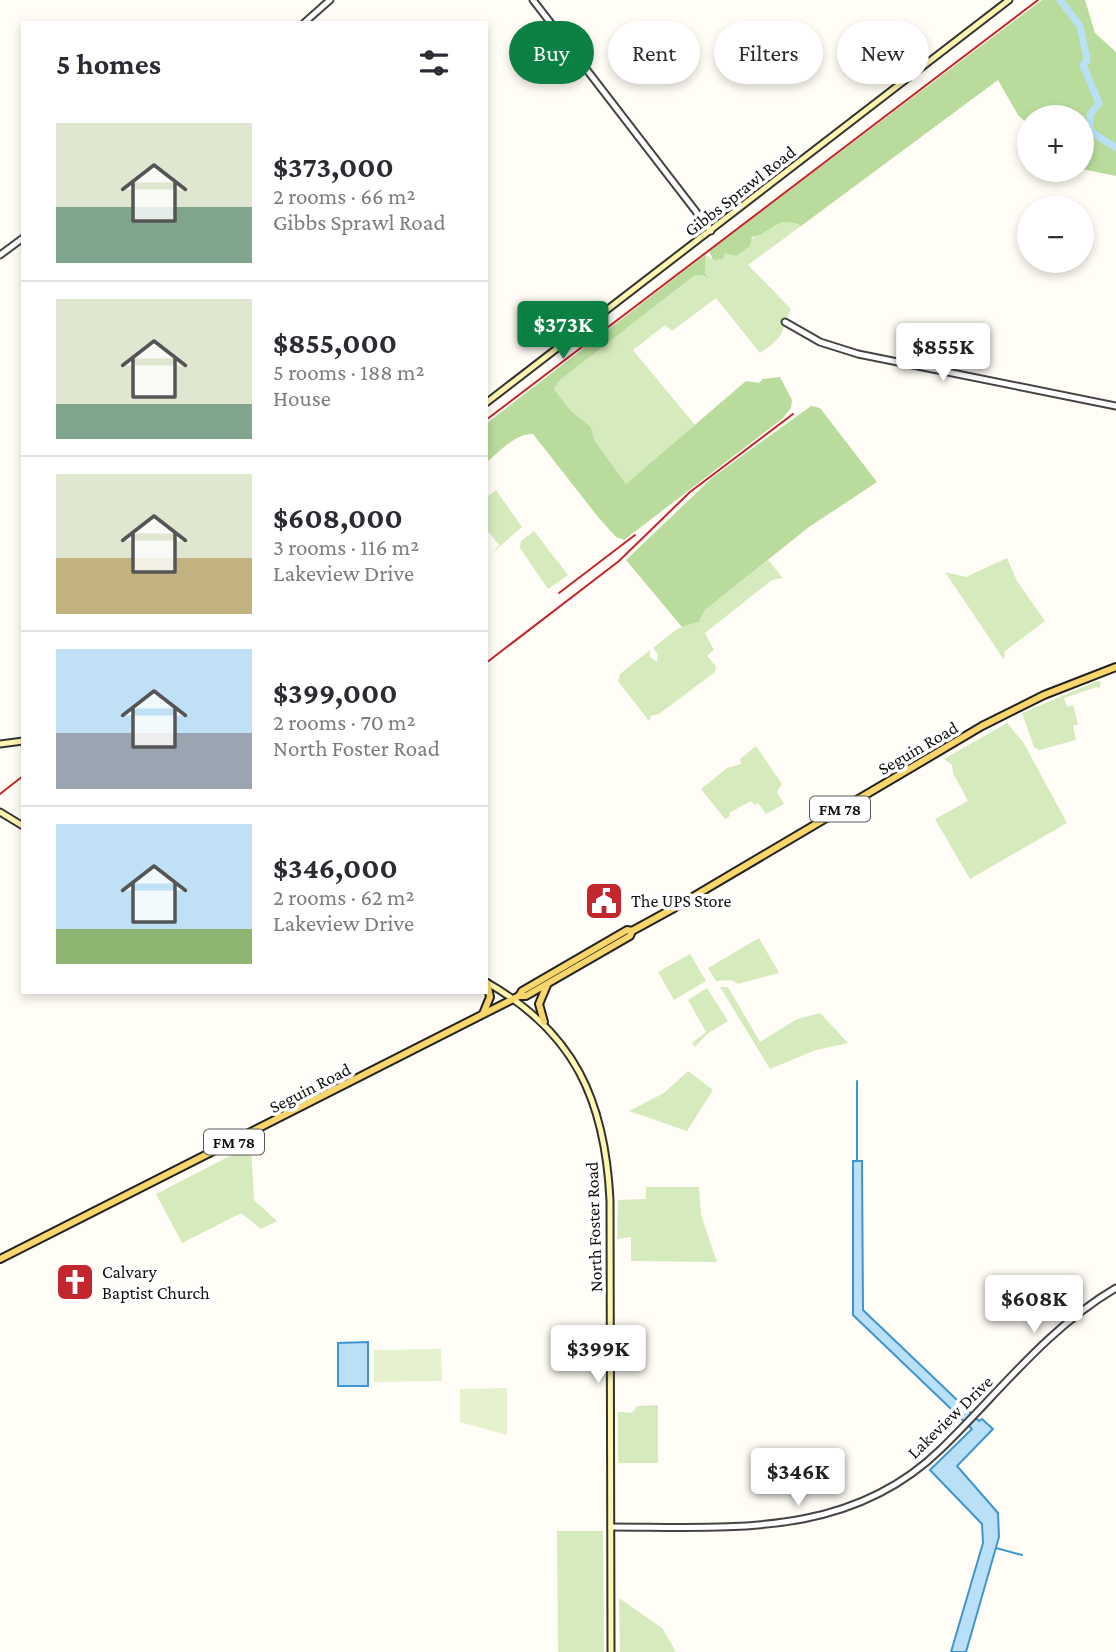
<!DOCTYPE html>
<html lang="en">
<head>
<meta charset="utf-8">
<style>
  :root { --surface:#fff; --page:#f2f2f3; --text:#2b2b33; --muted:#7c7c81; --line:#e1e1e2; --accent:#0b8043 }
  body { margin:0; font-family:"Crimson Pro",serif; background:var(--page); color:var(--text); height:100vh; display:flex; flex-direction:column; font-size:26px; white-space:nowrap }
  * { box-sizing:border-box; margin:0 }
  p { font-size:23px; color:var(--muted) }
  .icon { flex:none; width:38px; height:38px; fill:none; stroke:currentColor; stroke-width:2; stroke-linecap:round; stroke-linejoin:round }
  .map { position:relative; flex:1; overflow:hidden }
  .panel { position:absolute; left:21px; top:21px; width:467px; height:973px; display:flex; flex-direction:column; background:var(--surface); border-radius:0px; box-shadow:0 4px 10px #0003 }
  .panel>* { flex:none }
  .hud { position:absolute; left:509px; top:21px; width:500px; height:63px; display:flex; gap:14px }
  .controls { position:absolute; left:1017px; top:105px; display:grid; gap:14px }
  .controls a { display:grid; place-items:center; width:77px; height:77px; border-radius:50%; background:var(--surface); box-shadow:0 4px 10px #0003; font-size:35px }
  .price { position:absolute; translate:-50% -60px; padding:0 16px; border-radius:7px; background:#fff; color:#222; font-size:23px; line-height:46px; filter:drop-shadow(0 2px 4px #0008) }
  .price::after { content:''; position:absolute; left:50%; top:42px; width:21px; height:16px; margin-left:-10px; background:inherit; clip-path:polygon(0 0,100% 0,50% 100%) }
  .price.on { background:var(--accent); color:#fff }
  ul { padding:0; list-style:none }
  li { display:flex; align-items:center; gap:21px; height:175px; padding:0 35px }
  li+li { border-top:2px solid var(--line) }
  li span { display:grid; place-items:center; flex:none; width:196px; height:140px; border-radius:0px; color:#555 }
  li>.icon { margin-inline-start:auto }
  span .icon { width:84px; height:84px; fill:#fffc; stroke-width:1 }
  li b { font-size:30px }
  h2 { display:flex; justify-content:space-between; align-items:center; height:84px; padding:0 35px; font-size:30px }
  .tag { padding:0 24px; border-radius:32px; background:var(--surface); box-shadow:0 4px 10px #0003; font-size:24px; line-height:63px }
  .tag.on { background:var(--accent); color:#fff }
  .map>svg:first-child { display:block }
  .green { fill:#d5ebbd }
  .forest { fill:#b9dc9c }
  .pitch { fill:#e6f2cf }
  .water { fill:#b9e0f7; stroke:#3f96cf; stroke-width:2 }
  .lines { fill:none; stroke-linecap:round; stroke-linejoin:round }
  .stream { stroke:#3f96cf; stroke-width:2 }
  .river { stroke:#b9e0f7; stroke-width:7 }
  .tertiary-casing { stroke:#444; stroke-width:9 }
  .secondary-casing { stroke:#333; stroke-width:9 }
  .primary-casing { stroke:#222; stroke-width:10 }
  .tertiary { stroke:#fff; stroke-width:5 }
  .secondary { stroke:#fff6b0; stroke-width:5 }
  .primary { stroke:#f9d66b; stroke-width:6 }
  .rail { stroke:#c4262e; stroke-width:2 }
  .labels { text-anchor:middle; stroke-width:7; stroke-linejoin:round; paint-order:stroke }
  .shield { fill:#fff; stroke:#585858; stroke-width:2 }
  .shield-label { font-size:16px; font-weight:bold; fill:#111 }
  .street-label { font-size:18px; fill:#111; stroke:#fff }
  .poi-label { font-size:18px; fill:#111; stroke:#fff; text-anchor:start }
</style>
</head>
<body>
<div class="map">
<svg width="1116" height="1652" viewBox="0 0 1116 1652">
  <rect width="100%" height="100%" fill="#fffdf5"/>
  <!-- green -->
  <g class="green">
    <path d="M790,221L801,226L748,265L791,309C779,335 787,335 760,353L716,298L672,331L665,325L633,350L695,425L626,484L593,440L591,427L571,411L554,389L559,381L695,275L705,276L708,280L704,273L707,255L713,260L725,253L736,254C752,237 767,226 790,221Z"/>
    <polygon points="496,490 522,527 491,554 499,545 487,530 487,497"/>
    <polygon points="534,531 568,575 548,589 520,548 521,541"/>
    <polygon points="1007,558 1017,581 1045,621 1005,651 1004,660 945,572 966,577"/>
    <polygon points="768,560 783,578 772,580 705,633 714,650 707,656 716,666 715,672 659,714 651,716 649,721 618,681 620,674 650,650 650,657 657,662 658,654 653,648 677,629 699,622 705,610"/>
    <polygon points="1097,681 1101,682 1099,689 1097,687 1064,698 1067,707 1073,705 1078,724 1073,726 1076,740 1039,750 1034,747 1022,713"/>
    <polygon points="1007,723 1023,742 1067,823 970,879 935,819 968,801 953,773 952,765 944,759"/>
    <polygon points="756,746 782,784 777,792 784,804 766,814 758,803 755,805 751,801 729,813 730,816 725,819 701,789 727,768 741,764 740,759"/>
    <polygon points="759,938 779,973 738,984 731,980 716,981 708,968"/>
    <polygon points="690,954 706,981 674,1000 658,972"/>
    <polygon points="720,987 728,987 760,1042 797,1019 820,1013 848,1043 816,1050 770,1069"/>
    <polygon points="707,988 728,1021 707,1034 695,1047 692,1043 706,1032 688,1000"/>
    <polygon points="688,1071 713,1090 687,1131 629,1111 664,1093"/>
    <polygon points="251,1145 254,1200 277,1221 261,1229 241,1213 182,1243 156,1194"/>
    <polygon points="646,1187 699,1187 701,1215 717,1262 631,1261 631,1237 617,1239 618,1200 646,1199"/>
    <polygon points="658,1405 658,1463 618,1463 618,1412 632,1413 637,1406"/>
    <polygon points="557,1531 603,1531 604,1652 558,1652"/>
    <polygon points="619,1598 662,1628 676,1652 620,1652"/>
  </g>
  <!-- forest -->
  <g class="forest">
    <path d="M1042,0H1085L1095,33L1116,52V176L1082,169V117H1029V125L1018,115L998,80L801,226C778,214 772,233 752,237L750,246L736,256L725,253L723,259L713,260L709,251Z"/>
    <path d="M706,254L705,273L709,280L705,276L695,275L559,381L554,389L571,411L591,427L594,440L626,484L746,381L759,383L763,379L780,377L792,400L791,408L782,419L624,540L616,537L598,517L533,434C516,433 499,452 487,462V423Z"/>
    <polygon points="811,406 820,408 877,482 809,527 705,610 699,622 682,627 626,560 713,477"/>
  </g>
  <!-- pitch -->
  <g class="pitch">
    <polygon points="441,1349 442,1381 374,1382 374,1350"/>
    <polygon points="507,1388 507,1435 460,1422 460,1389"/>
  </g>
  <!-- water -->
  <g class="water">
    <polygon points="853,1161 862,1161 863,1310 979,1421 982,1419 993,1429 957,1466 998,1513 999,1537 966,1652 951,1652 983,1543 982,1524 930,1470 972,1429 853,1315"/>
    <polygon points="368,1342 368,1386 338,1386 338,1343"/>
  </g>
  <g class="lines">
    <!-- stream -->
    <g class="stream">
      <polyline points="857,1081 857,1161"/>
      <polyline points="996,1548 1022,1555"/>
    </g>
    <!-- river -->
    <polyline class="river" points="1060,0 1080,26 1087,60 1083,65 1099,103 1090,115 1090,131 1116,148"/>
    <defs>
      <g id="tertiary">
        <polyline points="533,0 711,231"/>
        <polyline points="304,23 330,0"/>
        <polyline points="0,255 23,238"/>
        <polyline points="785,322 820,342 858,354 1116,406"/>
        <path d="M611,1527C730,1527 849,1539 941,1449C998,1394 1046,1329 1116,1288"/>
      </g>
      <g id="secondary">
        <polyline points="486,403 1009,0"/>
        <polyline points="0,744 23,741"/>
        <polyline points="0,812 23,826"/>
        <path d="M486,982C575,1032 605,1101 610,1200L611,1652"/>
      </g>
      <g id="primary">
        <polyline points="519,996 526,996 630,936 632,931"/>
        <polyline points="483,1014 490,997 487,983"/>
        <polyline points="544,1022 539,1004 547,985"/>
        <polyline points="0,1259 519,996 522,991 627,930 632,931 674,908 982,726 1044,695 1116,667"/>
      </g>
    </defs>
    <!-- tertiary casing -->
    <use href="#tertiary" class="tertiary-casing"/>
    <!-- secondary casing -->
    <use href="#secondary" class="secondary-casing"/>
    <!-- primary casing -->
    <use href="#primary" class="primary-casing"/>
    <!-- tertiary -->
    <use href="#tertiary" class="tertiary"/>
    <!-- secondary -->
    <use href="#secondary" class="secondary"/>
    <!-- primary -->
    <use href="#primary" class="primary"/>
    <!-- rail -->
    <g class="rail">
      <polyline points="486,420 1038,0"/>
      <polyline points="559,593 635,535"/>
      <polyline points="486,663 619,561 690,492 793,414"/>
      <polyline points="0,794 23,776"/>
    </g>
  </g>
  <!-- icons -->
  <defs>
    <symbol id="civic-square" viewBox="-11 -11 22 22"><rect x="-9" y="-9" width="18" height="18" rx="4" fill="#c4262e" stroke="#fff"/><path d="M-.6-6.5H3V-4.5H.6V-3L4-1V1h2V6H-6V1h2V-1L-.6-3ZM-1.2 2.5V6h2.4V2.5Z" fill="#fff"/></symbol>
    <symbol id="church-square" viewBox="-11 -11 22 22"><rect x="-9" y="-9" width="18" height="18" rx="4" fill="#c4262e" stroke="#fff"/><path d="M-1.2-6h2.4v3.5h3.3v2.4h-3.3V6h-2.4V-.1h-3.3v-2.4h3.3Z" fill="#fff"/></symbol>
  </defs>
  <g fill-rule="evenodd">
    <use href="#civic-square" x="582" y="879" width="44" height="44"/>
    <use href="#church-square" x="53" y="1260" width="44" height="44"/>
  </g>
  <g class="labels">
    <!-- shield labels -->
    <g class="shield">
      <rect x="810" y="796.5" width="60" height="25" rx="5"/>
      <rect x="204" y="1129.5" width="60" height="25" rx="5"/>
    </g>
    <g class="shield-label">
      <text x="840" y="815">FM 78</text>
      <text x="234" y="1148">FM 78</text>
    </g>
    <!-- street labels -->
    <g class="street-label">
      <text transform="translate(740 191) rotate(-38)" y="6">Gibbs Sprawl Road</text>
      <text transform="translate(918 748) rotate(-30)" y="6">Seguin Road</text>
      <text transform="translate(310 1088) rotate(-27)" y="6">Seguin Road</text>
      <text transform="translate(594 1227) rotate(-92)" y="6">North Foster Road</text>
      <text transform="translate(950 1417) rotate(-44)" y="6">Lakeview Drive</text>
    </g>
    <!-- poi labels -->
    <g class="poi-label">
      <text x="631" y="907">The UPS Store</text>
      <text x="102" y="1278">Calvary<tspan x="102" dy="21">Baptist Church</tspan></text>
    </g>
  </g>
</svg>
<div class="controls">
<a>+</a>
<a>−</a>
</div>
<b class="price on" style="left:563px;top:361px">$373K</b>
<b class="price" style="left:943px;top:383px">$855K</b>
<b class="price" style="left:1034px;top:1335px">$608K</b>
<b class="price" style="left:598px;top:1385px">$399K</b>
<b class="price" style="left:798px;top:1508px">$346K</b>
<div class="hud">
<a class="tag on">Buy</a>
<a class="tag">Rent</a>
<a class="tag">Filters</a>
<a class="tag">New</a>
</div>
<section class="panel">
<h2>5 homes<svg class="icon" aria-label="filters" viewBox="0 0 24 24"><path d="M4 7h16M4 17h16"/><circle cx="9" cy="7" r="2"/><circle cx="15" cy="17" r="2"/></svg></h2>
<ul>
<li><span style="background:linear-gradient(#dfe7d0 60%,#7fa58c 0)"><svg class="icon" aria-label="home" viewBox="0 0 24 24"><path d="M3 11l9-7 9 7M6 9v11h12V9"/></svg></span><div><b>$373,000</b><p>2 rooms · 66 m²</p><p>Gibbs Sprawl Road</p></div></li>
<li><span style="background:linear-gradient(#dfe7d0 75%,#7fa58c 0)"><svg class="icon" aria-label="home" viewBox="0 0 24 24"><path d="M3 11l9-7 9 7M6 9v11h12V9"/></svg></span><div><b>$855,000</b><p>5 rooms · 188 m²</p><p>House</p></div></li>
<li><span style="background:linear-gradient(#dfe7d0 60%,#c2b280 0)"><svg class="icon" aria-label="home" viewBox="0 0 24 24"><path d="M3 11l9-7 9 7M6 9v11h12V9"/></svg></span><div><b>$608,000</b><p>3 rooms · 116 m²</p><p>Lakeview Drive</p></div></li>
<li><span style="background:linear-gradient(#bfe0f5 60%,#9aa5b1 0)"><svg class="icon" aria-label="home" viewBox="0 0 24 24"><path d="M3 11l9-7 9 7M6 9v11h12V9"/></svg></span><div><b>$399,000</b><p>2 rooms · 70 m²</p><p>North Foster Road</p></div></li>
<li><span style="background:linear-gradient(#bfe0f5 75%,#8fb573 0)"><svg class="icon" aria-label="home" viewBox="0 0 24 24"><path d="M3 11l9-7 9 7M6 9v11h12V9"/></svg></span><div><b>$346,000</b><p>2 rooms · 62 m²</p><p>Lakeview Drive</p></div></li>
</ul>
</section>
</div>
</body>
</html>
